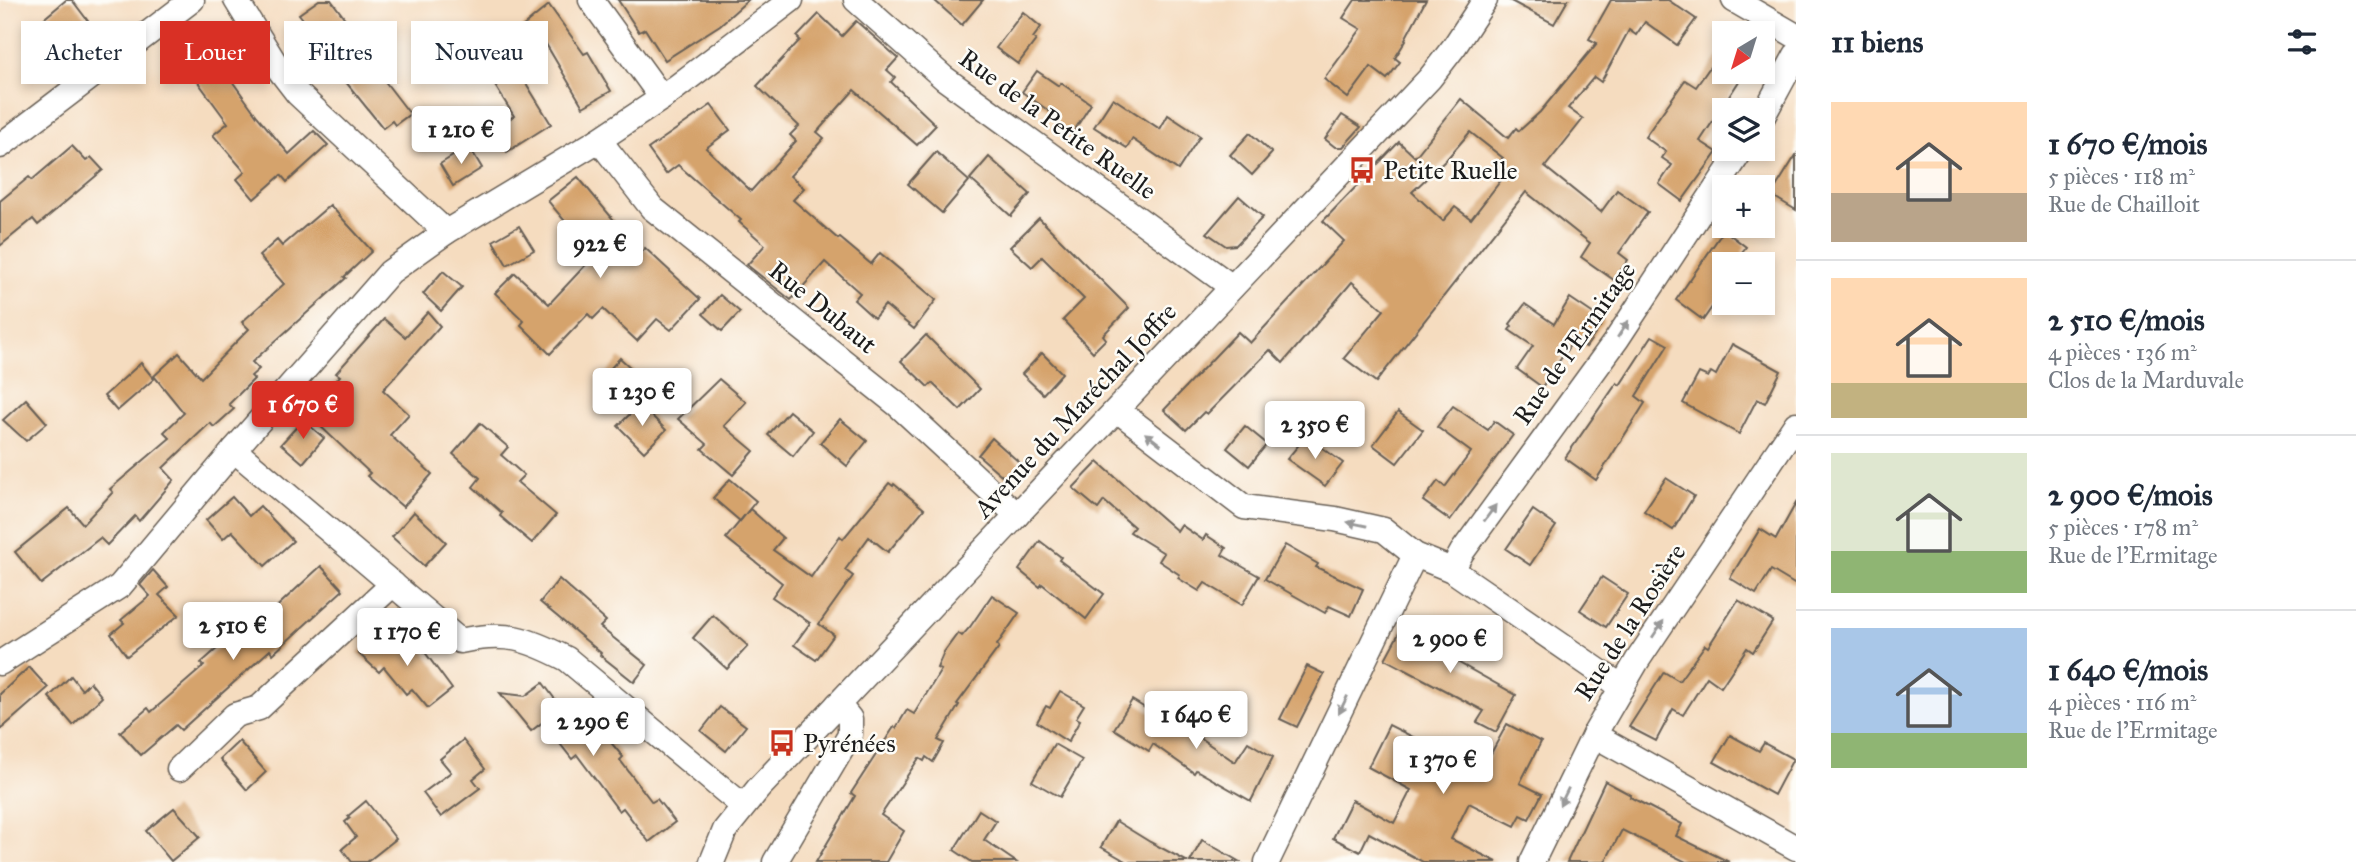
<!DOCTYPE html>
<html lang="fr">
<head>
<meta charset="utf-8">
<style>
  :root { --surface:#fff; --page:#f6f6f7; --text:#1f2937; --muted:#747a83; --line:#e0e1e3; --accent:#d93025 }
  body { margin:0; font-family:"IM FELL Great Primer",serif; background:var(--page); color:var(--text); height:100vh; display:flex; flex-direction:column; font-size:26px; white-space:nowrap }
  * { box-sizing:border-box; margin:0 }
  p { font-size:23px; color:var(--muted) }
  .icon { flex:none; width:38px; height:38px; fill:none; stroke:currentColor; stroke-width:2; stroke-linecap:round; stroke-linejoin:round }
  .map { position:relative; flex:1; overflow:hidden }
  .details { display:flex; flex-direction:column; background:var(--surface); width:560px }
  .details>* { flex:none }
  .banner { position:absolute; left:21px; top:21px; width:665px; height:63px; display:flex; gap:14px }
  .needle { width:46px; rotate:218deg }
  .buttons { position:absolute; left:1712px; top:21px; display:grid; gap:14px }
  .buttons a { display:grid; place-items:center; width:63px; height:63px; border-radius:0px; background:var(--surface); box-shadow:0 4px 10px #0003; font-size:35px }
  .price { position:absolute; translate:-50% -60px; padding:0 16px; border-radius:7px; background:#fff; color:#222; font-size:23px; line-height:46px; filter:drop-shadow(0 2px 4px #0008) }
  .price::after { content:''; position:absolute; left:50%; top:42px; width:21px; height:16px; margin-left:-10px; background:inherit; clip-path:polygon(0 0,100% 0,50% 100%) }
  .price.selected { background:var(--accent); color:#fff }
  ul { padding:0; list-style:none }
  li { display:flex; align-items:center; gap:21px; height:175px; padding:0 35px }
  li+li { border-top:2px solid var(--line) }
  li span { display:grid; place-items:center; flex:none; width:196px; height:140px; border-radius:0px; color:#555 }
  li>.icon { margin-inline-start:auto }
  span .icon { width:84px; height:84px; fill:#fffc; stroke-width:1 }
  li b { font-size:30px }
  h2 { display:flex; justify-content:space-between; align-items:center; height:84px; padding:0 35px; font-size:30px }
  .pill { padding:0 24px; border-radius:0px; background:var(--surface); box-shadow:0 4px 10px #0003; font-size:24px; line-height:63px }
  .pill.selected { background:var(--accent); color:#fff }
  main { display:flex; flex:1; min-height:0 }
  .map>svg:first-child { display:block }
  .building { fill:#d5a36c; fill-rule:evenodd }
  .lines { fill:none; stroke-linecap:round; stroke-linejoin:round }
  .minor-casing { stroke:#685f55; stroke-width:27 }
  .minor { stroke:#fff; stroke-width:24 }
  .oneway { fill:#999 }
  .labels { text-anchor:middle; stroke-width:5; stroke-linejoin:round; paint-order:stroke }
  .street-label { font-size:26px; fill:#1c1c1c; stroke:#fdfcf7 }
  .poi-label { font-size:26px; fill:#1c1c1c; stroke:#fdfcf7; text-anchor:start }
</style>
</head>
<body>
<main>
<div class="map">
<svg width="1796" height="862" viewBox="0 0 1796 862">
  <rect width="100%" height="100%" fill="#fdfcf7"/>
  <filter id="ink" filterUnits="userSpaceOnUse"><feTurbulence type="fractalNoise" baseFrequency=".0143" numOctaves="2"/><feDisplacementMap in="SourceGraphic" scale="14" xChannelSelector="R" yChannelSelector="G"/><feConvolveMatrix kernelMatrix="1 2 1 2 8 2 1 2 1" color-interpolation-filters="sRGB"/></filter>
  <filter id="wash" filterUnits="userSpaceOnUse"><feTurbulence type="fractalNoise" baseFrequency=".00686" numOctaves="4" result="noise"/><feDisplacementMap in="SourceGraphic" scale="28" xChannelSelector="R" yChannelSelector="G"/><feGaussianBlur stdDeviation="1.57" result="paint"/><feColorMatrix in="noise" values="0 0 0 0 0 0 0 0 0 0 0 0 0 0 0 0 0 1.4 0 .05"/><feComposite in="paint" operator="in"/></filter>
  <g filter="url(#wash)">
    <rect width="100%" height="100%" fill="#f5dcbf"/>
    <g id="blocks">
      <!-- building -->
      <g class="building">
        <polygon points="66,0 72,0 91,25 60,49 40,22"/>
        <polygon points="319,0 331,0 352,28 347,32 410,114 395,125 392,121 383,128 321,51 318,53 304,34 311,29 299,14"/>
        <polygon points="618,0 748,0 720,25 665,60 645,29 639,32"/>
        <polygon points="934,0 983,0 962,25"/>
        <polygon points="1355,0 1426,0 1405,39 1406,40 1395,58 1400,62 1387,79 1371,67 1348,98 1324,79 1361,29 1343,18"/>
        <polygon points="1509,0 1568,0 1554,24"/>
        <path d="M1611,0H1668L1696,19L1677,45L1645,22L1636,35L1629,30L1601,82L1594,77L1568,108L1583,119L1545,167L1601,212L1617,190L1648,212L1619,253L1628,260L1614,280L1581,257L1590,243L1526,192L1376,382L1344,358L1384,310L1352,282L1283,363L1270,350L1207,414L1204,412L1186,430L1164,410L1238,332L1250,343L1344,241L1323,221L1399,142L1415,157L1461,99L1508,138L1516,128L1519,131L1540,112L1597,43L1589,39ZM1470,132L1503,158L1495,167L1505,175L1471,219L1455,207L1443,221L1412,192L1446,160Z"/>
        <polygon points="549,5 584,54 588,52 611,91 583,107 546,44 516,67 502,48 525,30 522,27"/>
        <polygon points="1023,12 1041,27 1033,38 1036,40 1018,64 996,48"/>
        <polygon points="819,14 842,36 856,21 898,58 887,70 895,77 891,82 936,125 917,145 854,90 817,132 824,138 790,176 804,188 793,200 838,239 840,238 871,264 880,253 936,300 914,329 885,305 874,318 854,300 860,293 825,262 791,300 747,265 765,245 739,222 741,220 678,165 666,174 648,149 711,105 730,130 706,148 751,191 796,141 790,135 799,126 757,86 800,40 797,37"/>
        <polygon points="207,46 257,116 289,154 314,131 328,145 287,182 281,175 254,199 237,179 245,172 213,135 228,123 184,63"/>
        <polygon points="1724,47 1724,72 1745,72 1700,141 1717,152 1682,201 1659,184 1672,165 1662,158 1666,152 1645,137 1685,80 1696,87"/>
        <polygon points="516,67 551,124 507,152 489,131 514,116 494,84"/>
        <polygon points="1037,71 1059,86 1061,83 1091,104 1072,134 1056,123 1059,118 1022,92"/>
        <polygon points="1113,98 1160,129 1168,115 1200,136 1178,170 1132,139 1127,148 1094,127"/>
        <polygon points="1342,115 1361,127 1343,147 1335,147 1325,139"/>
        <polygon points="1250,133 1272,153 1252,175 1230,155"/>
        <polygon points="72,146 86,161 91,157 103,170 38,225 33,219 0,246 0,201 29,177 32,180"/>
        <polygon points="469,146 482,168 453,186 440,164"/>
        <polygon points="936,152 969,181 942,213 908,184"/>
        <polygon points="1796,155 1796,210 1771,195"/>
        <polygon points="989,157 1030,194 1011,216 970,179"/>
        <polygon points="578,177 641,253 645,248 700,299 671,330 657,319 637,341 603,309 593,319 588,314 550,354 521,325 524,321 495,293 515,273 549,304 594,256 548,201"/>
        <polygon points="1239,196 1263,217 1236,245 1226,246 1207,233"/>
        <polygon points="330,205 372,251 344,277 346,278 252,362 259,369 251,376 254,379 229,404 234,409 214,427 210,423 163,468 174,480 139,521 135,516 107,545 100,538 41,584 15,552 69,508 83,524 113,492 110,489 170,438 164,432 184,413 154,376 179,353 201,378 249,329 242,322 284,284 259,256 277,240 282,246"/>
        <polygon points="1039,218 1129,308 1103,335 1106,339 1093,352 1063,320 1084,299 1042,257 1032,267 1010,247"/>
        <polygon points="519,226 534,250 507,265 493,241"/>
        <polygon points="1724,230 1746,247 1742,252 1758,264 1724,264 1724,290 1703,320 1676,300"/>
        <polygon points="443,271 462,287 441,311 423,294"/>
        <polygon points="720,295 740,312 722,331 703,314"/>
        <polygon points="1570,298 1604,321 1586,347 1574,339 1542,387 1517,369 1533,346 1509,330 1512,326 1510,324 1525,304 1554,324"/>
        <polygon points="428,312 440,326 383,390 409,414 390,435 432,474 403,507 367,476 370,473 317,423 340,397 330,388 340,376 336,373 384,319 405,337"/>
        <polygon points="926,335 980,389 960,410 932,383 928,387 901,361"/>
        <polygon points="1652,336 1668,345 1636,396 1645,403 1596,480 1565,458 1617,383 1620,385"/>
        <polygon points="1732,344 1781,371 1765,403 1757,399 1739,434 1683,403 1699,373 1708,377 1711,372 1716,375"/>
        <polygon points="1042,353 1062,373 1043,394 1022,374"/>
        <polygon points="620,358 643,379 623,400 600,380"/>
        <polygon points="141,363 154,379 117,411 104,396"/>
        <polygon points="719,379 746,402 724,426 754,451 733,475 702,449 707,444 678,419"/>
        <polygon points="26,399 47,423 26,441 3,420"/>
        <polygon points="640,404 666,430 644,452 618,426"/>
        <polygon points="1453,406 1488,430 1494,421 1513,435 1450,520 1423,501 1438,481 1445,487 1471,452 1437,427"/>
        <polygon points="789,411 813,431 793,456 768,435"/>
        <polygon points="1398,412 1423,430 1397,463 1373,445"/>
        <polygon points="840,419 867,441 847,466 820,443"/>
        <polygon points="303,420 324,438 303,463 281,444"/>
        <polygon points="480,423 508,447 501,455 524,475 517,482 556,515 532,543 500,516 502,513 473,487 480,478 453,454"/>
        <polygon points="1245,426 1267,444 1249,466 1227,448"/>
        <polygon points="1306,436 1343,463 1325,486 1287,459"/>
        <polygon points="992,438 1020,463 1006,479 978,455"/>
        <polygon points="1098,462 1177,531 1181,525 1203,540 1206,535 1226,548 1222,555 1259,576 1242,605 1205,583 1199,591 1178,578 1180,575 1159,561 1164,553 1130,532 1134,527 1104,501 1098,509 1073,488"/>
        <polygon points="1666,478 1694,496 1673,530 1644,511"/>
        <polygon points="730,479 756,501 740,521 713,498"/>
        <polygon points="889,483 893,486 894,484 924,509 888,552 869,537 845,570 853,576 819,624 834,635 816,660 794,645 810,623 772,597 782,583 726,538 750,509 783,538 773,550 811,577 840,536 843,539"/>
        <polygon points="232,497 249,516 260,506 293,541 265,566 232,531 223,539 206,520"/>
        <polygon points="1796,503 1796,585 1771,570 1756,594 1730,578 1760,529 1776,539"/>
        <polygon points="1533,510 1556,526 1530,565 1506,549"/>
        <polygon points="414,512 446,542 424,566 392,537"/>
        <polygon points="1040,541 1061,557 1059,560 1104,594 1086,619 1042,584 1040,587 1019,570"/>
        <polygon points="1285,545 1318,564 1316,567 1363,589 1351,616 1329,606 1325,613 1265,579"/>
        <polygon points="321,566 343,590 273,654 270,650 181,730 176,725 141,755 120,732 148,708 151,712 204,666 201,663 238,630 244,637"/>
        <polygon points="153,570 168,587 159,595 179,615 127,656 111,634 124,623 121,620 150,596 140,585"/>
        <polygon points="1602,577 1628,594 1606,627 1580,610"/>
        <polygon points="559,579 606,621 600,627 647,665 634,682 600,655 601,653 540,602"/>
        <polygon points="992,595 1019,613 997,645 999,647 957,704 959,705 938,740 944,743 933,762 926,757 924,761 919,758 881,815 904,831 886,862 816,862 855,796 851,793 894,727 896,728 907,710 914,714 941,670 937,668 944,652 958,633 962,636 970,627"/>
        <polygon points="1738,600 1773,621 1753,652 1747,648 1721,687 1707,677 1683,715 1673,709 1656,741 1629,727 1664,672 1679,681 1705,645 1708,647"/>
        <polygon points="713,615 748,646 727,669 693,638"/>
        <polygon points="1405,622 1437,639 1436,650 1516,695 1496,732 1477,722 1484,711 1385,659"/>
        <polygon points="383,631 411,656 421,647 452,689 428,708 412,689 406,694 384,667 379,672 358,653 377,633 380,635"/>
        <polygon points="1307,666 1324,674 1297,727 1280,719"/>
        <polygon points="29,667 48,688 0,730 0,694"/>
        <polygon points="71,676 82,690 90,682 102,697 73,725 49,697"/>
        <polygon points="543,683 571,721 581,712 600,737 604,734 623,757 620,760 652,802 657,799 675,822 649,842 623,808 619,811 577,755 572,759 543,722 531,731 500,693 525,696"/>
        <polygon points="1060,691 1084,705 1076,718 1080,720 1068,742 1037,722 1046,706 1050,708"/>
        <polygon points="1132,700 1176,727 1178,723 1235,762 1248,742 1273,757 1251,801 1196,770 1194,773 1153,744 1149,751 1114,729"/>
        <polygon points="720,707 746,726 726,751 701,731"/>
        <polygon points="1507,724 1541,742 1520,783 1542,794 1529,819 1521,815 1515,826 1469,803 1451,839 1497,862 1423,862 1369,833 1360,852 1333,838 1352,800 1394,823 1411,790 1368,767 1389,725 1425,743 1422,749 1469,771 1472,765 1482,770"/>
        <polygon points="1730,735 1759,751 1764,743 1793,759 1774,795 1714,762"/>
        <polygon points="463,740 485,769 473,779 480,788 441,817 423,793 451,772 440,759"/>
        <polygon points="239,741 266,772 247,790 220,759"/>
        <polygon points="1054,744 1082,760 1060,797 1032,781"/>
        <polygon points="1605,781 1631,795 1630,797 1682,824 1676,836 1729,862 1686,862 1622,830 1605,862 1567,862"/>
        <polygon points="366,801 396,839 367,862 352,862 342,849 356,837 345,822 350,818 348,816"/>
        <polygon points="174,808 200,837 171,861 146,831"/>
        <polygon points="979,810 996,821 984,840 1016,862 972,862 954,850"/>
        <polygon points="1116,821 1150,842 1188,862 1127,862 1101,847"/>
        <polygon points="1202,840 1240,862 1190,862"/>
      </g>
    </g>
  </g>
  <g filter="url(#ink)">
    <use href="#blocks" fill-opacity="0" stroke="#685f55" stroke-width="2"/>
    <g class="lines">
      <defs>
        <g id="minor">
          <polyline points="236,0 278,68 298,94 446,232"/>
          <polyline points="591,0 662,98"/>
          <polyline points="856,0 944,78 1232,287"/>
          <polyline points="1734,0 1796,36"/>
          <polyline points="1762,118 1796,55"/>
          <polyline points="599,140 652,208 898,405 1017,515"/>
          <polyline points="0,146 192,0"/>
          <polyline points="1117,410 1244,507 1335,519 1384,530 1415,555 1452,570 1622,687"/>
          <path d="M234,450L460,641C506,631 526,638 567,659L743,806"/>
          <polyline points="1452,570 1462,552 1617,339 1742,149"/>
          <polyline points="0,663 120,586 234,450 390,272 446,232 599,140 662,98 791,0"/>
          <polyline points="1594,735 1796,848"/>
          <polyline points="179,769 235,715 259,708 393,584"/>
          <polyline points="712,862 725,830 758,789 1430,78 1454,47 1485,0"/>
          <polyline points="775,862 850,735 850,719 838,704"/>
          <polyline points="1267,862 1415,555"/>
          <polyline points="1532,862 1594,735 1637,661 1796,424"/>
        </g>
      </defs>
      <!-- minor casing -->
      <use href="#minor" class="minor-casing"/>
      <!-- minor -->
      <use href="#minor" class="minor"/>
    </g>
    <!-- one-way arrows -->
    <defs><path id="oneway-solid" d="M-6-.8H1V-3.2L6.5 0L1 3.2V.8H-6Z" transform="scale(1.75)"/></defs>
    <g class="oneway">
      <use href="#oneway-solid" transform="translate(1623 329) rotate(-57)"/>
      <use href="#oneway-solid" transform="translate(1153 439) rotate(-143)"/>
      <use href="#oneway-solid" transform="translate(1490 513) rotate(-54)"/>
      <use href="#oneway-solid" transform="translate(1357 524) rotate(-168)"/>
      <use href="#oneway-solid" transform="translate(1658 629) rotate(-56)"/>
      <use href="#oneway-solid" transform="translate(1343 705) rotate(116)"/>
      <use href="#oneway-solid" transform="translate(1564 797) rotate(116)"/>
    </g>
  </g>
  <!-- icons -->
  <defs>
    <symbol id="bus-bare" viewBox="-9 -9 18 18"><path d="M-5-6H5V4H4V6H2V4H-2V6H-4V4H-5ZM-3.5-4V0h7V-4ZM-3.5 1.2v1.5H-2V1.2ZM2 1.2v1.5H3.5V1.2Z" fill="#c8321e" stroke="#fdfcf7" stroke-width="2.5" paint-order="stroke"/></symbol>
  </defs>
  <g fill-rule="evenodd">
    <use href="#bus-bare" x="1343" y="151" width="38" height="38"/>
    <use href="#bus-bare" x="763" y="724" width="38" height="38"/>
  </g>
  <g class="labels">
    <!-- street labels -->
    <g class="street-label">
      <text transform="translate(1058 124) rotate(36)" y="9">Rue de la Petite Ruelle</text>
      <text transform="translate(823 307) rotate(39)" y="9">Rue Dubaut</text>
      <text transform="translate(1574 343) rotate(-55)" y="9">Rue de l'Ermitage</text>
      <text transform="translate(1075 410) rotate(-47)" y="9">Avenue du Maréchal Joffre</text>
      <text transform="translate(1630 622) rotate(-57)" y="9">Rue de la Rosière</text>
    </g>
    <!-- poi labels -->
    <g class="poi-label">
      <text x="1383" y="179">Petite Ruelle</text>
      <text x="803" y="752">Pyrénées</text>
    </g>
  </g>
</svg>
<div class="buttons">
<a><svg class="needle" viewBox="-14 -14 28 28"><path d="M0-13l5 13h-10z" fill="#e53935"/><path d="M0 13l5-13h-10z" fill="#747a83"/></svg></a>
<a><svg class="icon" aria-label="layers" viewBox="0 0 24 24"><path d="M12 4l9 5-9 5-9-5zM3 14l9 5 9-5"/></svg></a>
<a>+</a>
<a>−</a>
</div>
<b class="price" style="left:461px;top:166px">1 210 €</b>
<b class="price" style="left:600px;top:280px">922 €</b>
<b class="price" style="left:642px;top:428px">1 230 €</b>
<b class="price selected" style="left:303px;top:441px">1 670 €</b>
<b class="price" style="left:1315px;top:461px">2 350 €</b>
<b class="price" style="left:233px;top:662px">2 510 €</b>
<b class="price" style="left:407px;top:668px">1 170 €</b>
<b class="price" style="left:1450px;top:675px">2 900 €</b>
<b class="price" style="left:1196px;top:751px">1 640 €</b>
<b class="price" style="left:593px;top:758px">2 290 €</b>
<b class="price" style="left:1443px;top:796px">1 370 €</b>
<div class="banner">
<a class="pill">Acheter</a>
<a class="pill selected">Louer</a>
<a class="pill">Filtres</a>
<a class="pill">Nouveau</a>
</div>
</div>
<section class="details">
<h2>11 biens<svg class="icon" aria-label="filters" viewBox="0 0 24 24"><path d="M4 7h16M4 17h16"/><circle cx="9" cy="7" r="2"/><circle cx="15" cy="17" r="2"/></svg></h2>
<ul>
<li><span style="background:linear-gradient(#ffd9b3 65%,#b9a48a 0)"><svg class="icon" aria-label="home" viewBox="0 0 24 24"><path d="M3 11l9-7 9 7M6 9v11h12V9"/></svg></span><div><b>1 670 €/mois</b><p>5 pièces · 118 m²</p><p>Rue de Chailloit</p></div></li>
<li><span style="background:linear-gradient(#ffd9b3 75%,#c2b280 0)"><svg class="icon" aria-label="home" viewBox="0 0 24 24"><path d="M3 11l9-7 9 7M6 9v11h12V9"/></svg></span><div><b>2 510 €/mois</b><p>4 pièces · 136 m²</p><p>Clos de la Marduvale</p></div></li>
<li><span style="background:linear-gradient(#dfe7d0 70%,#8fb573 0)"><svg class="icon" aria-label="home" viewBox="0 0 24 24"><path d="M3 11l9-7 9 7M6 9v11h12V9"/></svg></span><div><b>2 900 €/mois</b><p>5 pièces · 178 m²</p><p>Rue de l'Ermitage</p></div></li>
<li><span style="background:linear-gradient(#a9c7e8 75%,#8fb573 0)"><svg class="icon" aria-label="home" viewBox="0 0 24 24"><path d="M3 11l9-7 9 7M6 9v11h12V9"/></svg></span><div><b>1 640 €/mois</b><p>4 pièces · 116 m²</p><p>Rue de l'Ermitage</p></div></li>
</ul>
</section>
</main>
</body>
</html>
